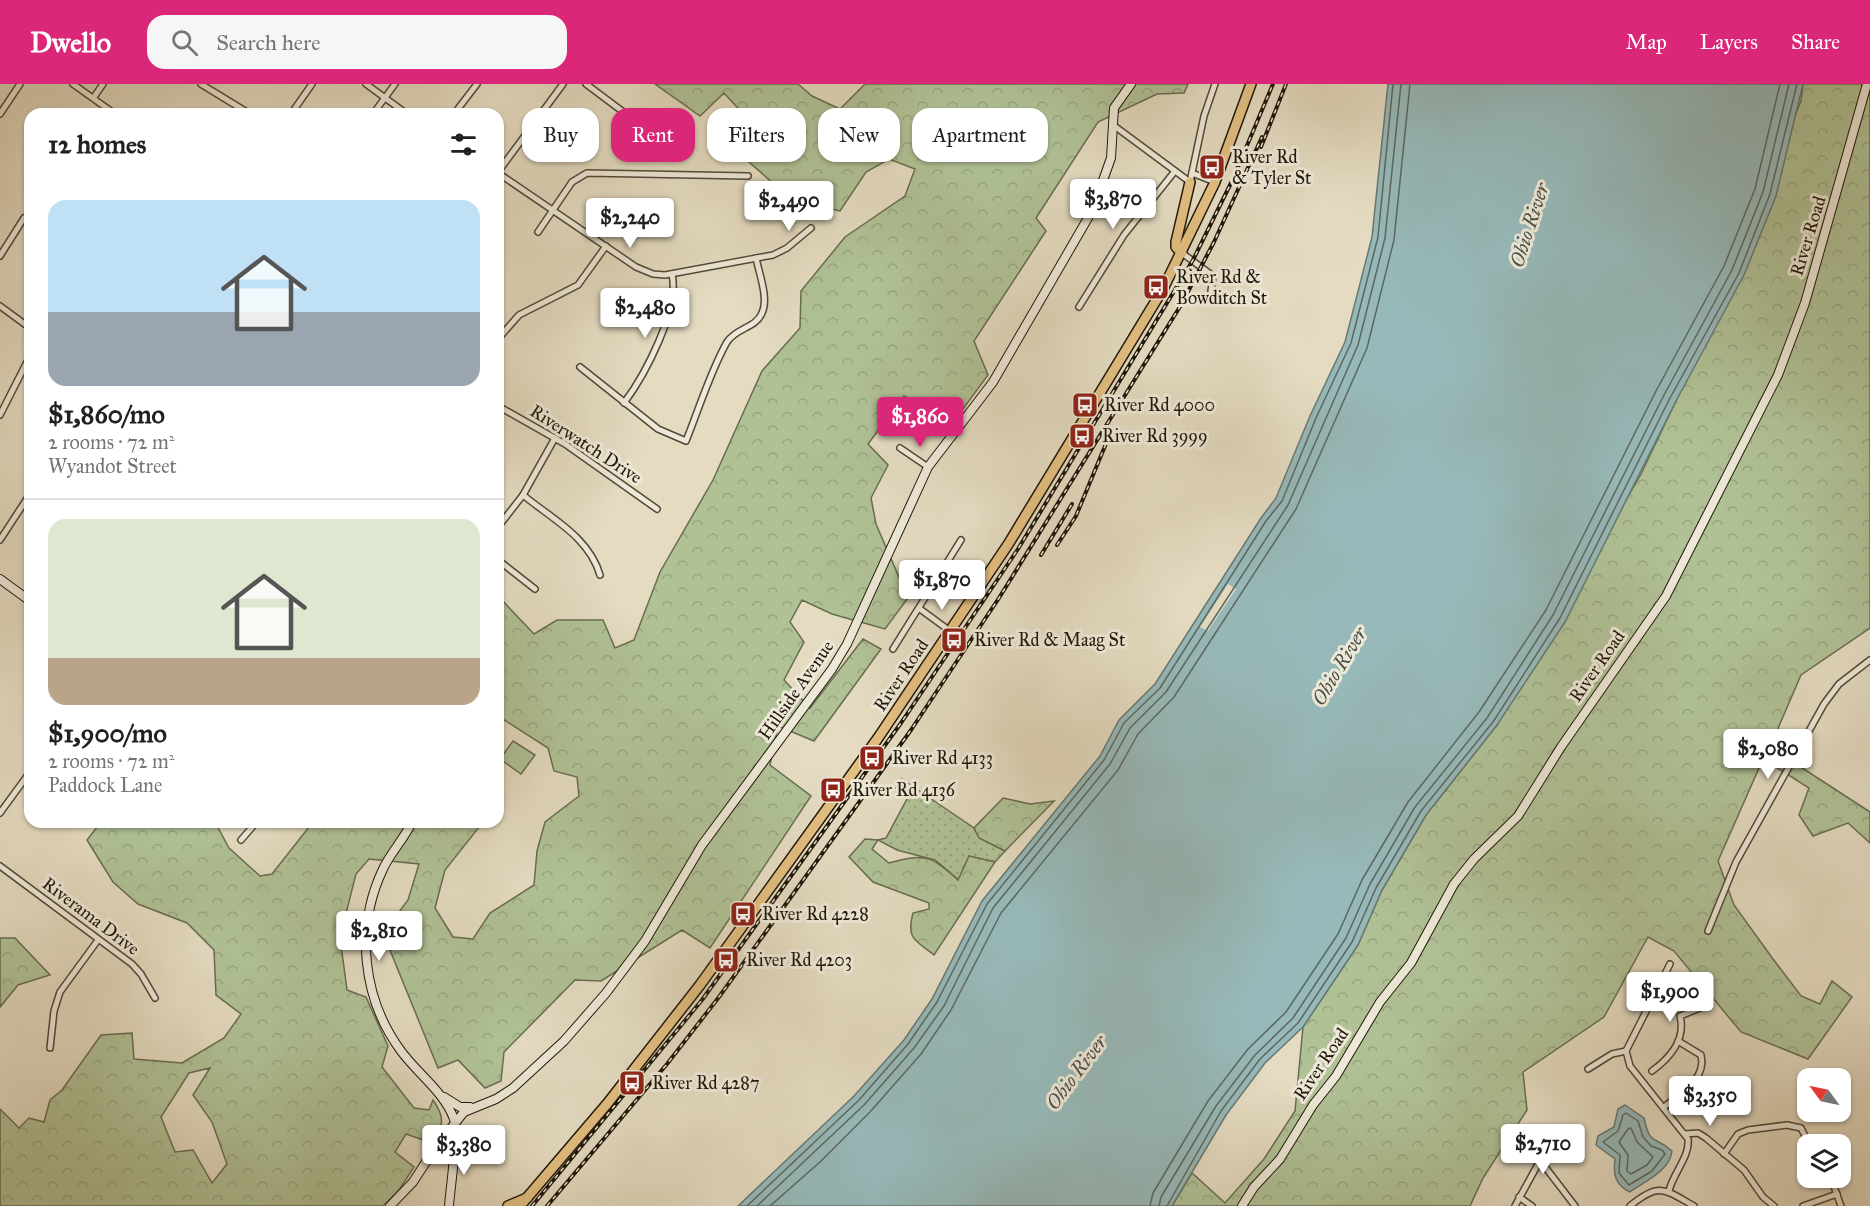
<!DOCTYPE html>
<html lang="en">
<head>
<meta charset="utf-8">
<style>
  :root { --surface:#fff; --page:#f6f6f6; --text:#202124; --muted:#757577; --line:#e0e0e0; --accent:#db2777 }
  body { margin:0; font-family:"IM FELL Great Primer",serif; background:var(--page); color:var(--text); height:100vh; display:flex; flex-direction:column; font-size:22px; white-space:nowrap }
  * { box-sizing:border-box; margin:0 }
  p { font-size:20px; color:var(--muted) }
  .icon { flex:none; width:33px; height:33px; fill:none; stroke:currentColor; stroke-width:2; stroke-linecap:round; stroke-linejoin:round }
  .map { position:relative; flex:1; overflow:hidden }
  .panel { position:absolute; left:24px; top:24px; width:480px; height:720px; display:flex; flex-direction:column; background:var(--surface); border-radius:18px; box-shadow:0 2px 4px #0004 }
  .panel>* { flex:none }
  .hud { position:absolute; left:522px; top:24px; width:570px; height:54px; display:flex; gap:12px }
  .needle { width:39px; rotate:303deg }
  .controls { position:absolute; left:1797px; top:984px; display:grid; gap:12px }
  .controls a { display:grid; place-items:center; width:54px; height:54px; border-radius:12px; background:var(--surface); box-shadow:0 2px 4px #0004; font-size:30px }
  .price { position:absolute; translate:-50% -51px; padding:0 14px; border-radius:6px; background:#fff; color:#222; font-size:20px; line-height:39px; filter:drop-shadow(0 2px 3px #0008) }
  .price::after { content:''; position:absolute; left:50%; top:36px; width:18px; height:14px; margin-left:-9px; background:inherit; clip-path:polygon(0 0,100% 0,50% 100%) }
  .price.selected { background:var(--accent); color:#fff }
  ul { padding:0; list-style:none }
  li { display:grid; align-content:center; gap:12px; height:318px; padding:0 24px }
  li+li { border-top:2px solid var(--line) }
  li span { display:grid; place-items:center; height:186px; border-radius:18px; color:#555 }
  li>.icon { margin-inline-start:auto }
  span .icon { width:108px; height:108px; fill:#fffc; stroke-width:1 }
  li b { font-size:26px }
  h2 { display:flex; justify-content:space-between; align-items:center; height:72px; padding:0 24px; font-size:26px }
  .pill { padding:0 21px; border-radius:18px; background:var(--surface); box-shadow:0 2px 4px #0004; font-size:21px; line-height:54px }
  .pill.selected { background:var(--accent); color:#fff }
  header { display:flex; align-items:center; gap:36px; box-sizing:border-box; height:84px; padding:0 30px; background:var(--accent); color:#fff }
  header strong { font-size:28px }
  nav { display:flex; gap:33px; margin-inline-start:auto; font-size:21px }
  .search { width:420px; height:54px; background:var(--page); display:flex; align-items:center; gap:15px; box-sizing:border-box; padding:0 21px; border-radius:18px; color:var(--muted); font-size:22px }
  .map>svg:first-child { display:block }
  .grass { fill:url(#grass-dots); stroke:#686c50; stroke-width:1.5 }
  .forest { fill:url(#forest-crowns); stroke:#686c50; stroke-width:1.5; fill-rule:evenodd }
  .pitch { fill:#b0c196; stroke:#686c50; stroke-width:1.5 }
  .water { fill:#97b9b9; stroke:#677873; stroke-width:1.5 }
  .pier { fill:#e4dbc1 }
  .lines { fill:none; stroke-linecap:round; stroke-linejoin:round }
  .shore { stroke:#5b6861; stroke-width:1.5 }
  .street-casing { stroke:#504737; stroke-width:8 }
  .secondary-casing { stroke:#1f1609; stroke-width:10 }
  .primary-casing { stroke:#1f1609; stroke-width:12 }
  .street { stroke:#ede8d7; stroke-width:5 }
  .secondary { stroke:#ede8d7; stroke-width:8 }
  .primary { stroke:#e2be80; stroke-width:9 }
  .rail-casing { stroke:#1f1609; stroke-width:4 }
  .rail { stroke:#ede8d7; stroke-width:1.5; stroke-dasharray:4.5; stroke-linecap:butt }
  .labels { text-anchor:middle; stroke-width:6; stroke-linejoin:round; paint-order:stroke }
  .poi-label { font-size:18px; fill:#1f1609; stroke:#ede8d7; text-anchor:start }
  .street-label { font-size:18px; fill:#1f1609; stroke:#ede8d7 }
  .water-label { font-size:20px; font-style:italic; fill:#494f47; stroke:#ede8d7 }
</style>
</head>
<body>
<header>
<strong>Dwello</strong>
<div class="search"><svg class="icon" aria-label="search" viewBox="0 0 24 24"><circle cx="10" cy="10" r="6"/><path d="M15 15l6 6"/></svg>Search here</div>
<nav><a>Map</a><a>Layers</a><a>Share</a></nav>
</header>
<div class="map">
<svg width="1870" height="1122" viewBox="0 0 1870 1122">
  <defs>
    <pattern id="grass-dots" width="8" height="8" patternUnits="userSpaceOnUse" patternTransform="scale(1.5)"><rect width="8" height="8" fill="#b0c196"/><path d="M2 2h.1M6 6h.1" fill="none" stroke="#97a580" stroke-width="1.8" stroke-linecap="round"/></pattern>
    <pattern id="forest-crowns" width="20" height="18" patternUnits="userSpaceOnUse" patternTransform="scale(1.5)"><rect width="20" height="18" fill="#b0c196"/><path d="M2 6a3 3 0 1 1 6 0M12 15a3 3 0 1 1 6 0" fill="none" stroke="#97a580"/></pattern>
  </defs>
  <rect width="100%" height="100%" fill="#e4dbc1"/>
  <filter id="stains"><feTurbulence type="fractalNoise" baseFrequency=".00333" numOctaves="4"/><feColorMatrix values="0 0 0 0 .2 0 0 0 0 .09 0 0 0 0 .02 0 0 0 .5 -.17"/></filter>
  <radialGradient id="worn" r=".72"><stop offset=".6" stop-color="#630" stop-opacity="0"/><stop offset="1" stop-color="#630" stop-opacity=".3"/></radialGradient>
  <!-- grass -->
  <polygon class="grass" points="902,695 974,744 980,754 1005,767 995,778 969,772 959,796 935,776 897,766 878,756 886,754 908,713 901,703 896,704"/>
  <!-- forest -->
  <g class="forest">
    <path d="M655,0H798L812,12L840,25L865,0H1188L1184,9L1157,10L1098,38L1036,134L1046,147L974,257L988,291L957,333L936,331L904,312L868,360L888,381L871,414L876,440L908,514L885,545L832,530L802,516L790,538L804,558L784,596L810,624L863,555L881,565L814,657L778,642L770,681L811,712L710,864L682,846L601,897L575,896L504,968L501,997L485,1004L458,976L438,984L383,849L408,816L419,780L369,775L356,790L340,853L347,906L366,913L388,962L382,983L414,1024L429,1026L433,1016C445,1033 444,1042 432,1059L406,1050L395,1068L414,1083L399,1106L383,1122H0V1025L19,1044L29,1034L44,1038L50,1016L62,1006L101,951L132,949L134,975L182,979L224,954L241,930L216,911L214,866L187,839L138,820L113,798L87,756L101,738H215L229,764L260,792L272,790L313,738H478L480,742L445,786L435,824L453,853L473,855L490,829L534,801L537,767L545,738L579,712L577,693L554,687L548,664L498,632V512L534,550L557,536H603L615,564L634,556L660,488L713,396L762,287L800,244L801,207L845,153L905,112L915,85L889,75L866,88L840,127L791,115L733,64L746,33L724,9L700,32ZM210,984L193,1011L212,1038L227,1080L212,1099L193,1066L175,1068L161,1033L189,989Z"/>
    <polygon points="1803,0 1870,0 1870,544 1801,591 1770,663 1870,728 1870,759 1848,739 1813,752 1799,731 1809,704 1763,675 1718,777 1734,821 1773,875 1801,912 1820,920 1832,897 1852,913 1808,975 1741,948 1674,867 1648,853 1604,933 1523,988 1527,1026 1483,1094 1470,1122 1172,1122 1192,1089 1225,1119 1264,1075 1295,1027 1303,943 1358,861 1382,806 1426,731 1497,641 1641,390 1676,317 1801,17"/>
    <polygon points="1003,714 1030,720 1054,717 1005,767 979,754 974,744"/>
    <path d="M865,755L878,756L872,765L889,779C925,769 930,771 958,796L969,772L995,778L934,871C915,856 906,855 913,829L929,825V819L873,798L849,773Z"/>
    <polygon points="0,854 15,854 50,891 18,901 0,923"/>
  </g>
  <!-- pitch -->
  <polygon class="pitch" points="513,657 535,671 521,690 500,675"/>
  <!-- water -->
  <g class="water">
    <polygon points="1388,0 1803,0 1776,112 1744,191 1676,317 1565,538 1497,641 1426,731 1382,806 1358,861 1303,943 1265,979 1226,1031 1172,1122 738,1122 854,1012 904,956 932,915 982,817 1100,672 1119,636 1155,600 1261,434 1276,414 1310,332 1345,258 1372,153"/>
    <path d="M1625,1021L1644,1034C1650,1063 1655,1051 1672,1067C1670,1087 1645,1097 1630,1108C1615,1101 1613,1090 1615,1075L1596,1061L1598,1052L1614,1043L1618,1025Z"/>
  </g>
  <!-- pier -->
  <polygon class="pier" points="1228,500 1236,505 1208,547 1200,543"/>
  <g class="lines">
    <!-- shore -->
    <g class="shore">
      <polygon points="1626,1029 1638,1037 1643,1053 1651,1062 1662,1066 1665,1070 1652,1087 1629,1101 1619,1089 1620,1071 1603,1058 1618,1047 1623,1031"/>
      <polygon points="1631,1044 1637,1058 1653,1073 1647,1081 1631,1090 1627,1087 1628,1071 1619,1058 1628,1045"/>
      <polyline points="747,1122 859,1016 908,960 937,918 987,820 1104,676 1124,639 1160,604 1266,437 1282,417 1316,334 1351,259 1378,153 1393,0"/>
      <polyline points="757,1122 864,1021 914,964 944,922 993,824 1110,680 1130,644 1166,608 1288,421 1358,261 1385,154 1401,0"/>
      <polyline points="770,1122 820,1078 870,1028 921,970 951,926 1001,829 1118,686 1138,650 1174,613 1296,425 1367,264 1394,156 1410,0"/>
      <polyline points="1150,1122 1153,1109 1208,1017 1248,965 1286,928 1338,850 1362,796 1408,718 1479,628 1546,526 1656,307 1724,182 1755,105 1780,0"/>
      <polyline points="1159,1122 1161,1113 1216,1022 1255,971 1293,934 1346,854 1370,800 1415,723 1487,634 1553,531 1664,311 1732,186 1763,108 1789,0"/>
      <polyline points="1167,1122 1221,1027 1260,975 1298,939 1352,858 1376,804 1421,727 1493,638 1560,534 1670,314 1739,189 1770,110 1797,0"/>
    </g>
    <defs>
      <g id="street">
        <polyline points="73,0 115,30"/>
        <polyline points="201,0 250,30"/>
        <polyline points="366,0 407,30"/>
        <polyline points="586,0 622,27"/>
        <polyline points="94,13 103,0"/>
        <polyline points="0,30 20,0"/>
        <polyline points="291,30 312,0"/>
        <polyline points="373,30 395,0"/>
        <polyline points="454,30 477,0"/>
        <polyline points="1113,41 1190,98 1204,32 1215,0"/>
        <polyline points="498,88 563,0"/>
        <polyline points="498,89 636,183 653,190 665,191 773,171 787,164 811,144"/>
        <polyline points="1192,89 1215,98"/>
        <polyline points="538,148 572,98 587,89 748,92"/>
        <polyline points="1182,169 1213,192 1211,207"/>
        <polyline points="0,172 24,134 30,138"/>
        <polyline points="0,222 30,244"/>
        <polyline points="1079,223 1124,151 1175,87"/>
        <polyline points="498,255 519,231 578,201 606,162"/>
        <path d="M580,283L658,345L686,357C699,325 710,288 727,258C736,244 756,244 762,229C769,215 759,189 756,174"/>
        <path d="M624,319C645,291 680,225 672,190"/>
        <polyline points="498,322 565,360 657,425"/>
        <polyline points="0,331 30,272"/>
        <polyline points="900,364 928,383"/>
        <path d="M523,411C552,435 589,453 600,491"/>
        <polyline points="498,443 523,411 555,354"/>
        <polyline points="0,456 30,410"/>
        <polyline points="498,476 535,505"/>
        <polyline points="920,525 950,547"/>
        <polyline points="893,565 961,456"/>
        <polyline points="0,729 30,688"/>
        <polyline points="241,756 254,741"/>
        <polyline points="0,782 132,880 141,890 155,914"/>
        <polyline points="1708,847 1736,778 1824,620 1839,600 1870,576"/>
        <polyline points="50,964 54,927 60,908 98,856"/>
        <polyline points="1588,985 1612,970 1626,967"/>
        <path d="M1652,987C1670,974 1686,955 1680,932L1705,922"/>
        <path d="M1664,1023C1680,1010 1707,995 1701,971L1678,957"/>
        <polyline points="1685,1050 1698,1049 1706,1054 1744,1086 1763,1113 1774,1122"/>
        <polyline points="1724,1070 1738,1050 1748,1046 1787,1041 1801,1044 1809,1060"/>
        <polyline points="1539,1075 1575,1122"/>
        <polyline points="1831,1094 1841,1122"/>
        <path d="M1669,1107C1673,1089 1690,1073 1688,1055L1630,982L1626,967L1670,880"/>
        <polyline points="1519,1113 1532,1122"/>
        <polyline points="1515,1122 1554,1051"/>
        <path d="M1630,1122C1659,1098 1664,1105 1694,1122"/>
        <polyline points="1803,1122 1837,1110"/>
      </g>
      <g id="secondary">
        <polyline points="0,495 30,517"/>
        <path d="M412,738C404,755 391,768 383,785C355,844 362,914 401,967C418,990 444,1008 454,1035C459,1047 450,1106 449,1122"/>
        <polyline points="444,1013 460,1023 470,1023"/>
        <polyline points="390,1122 413,1098 435,1064 464,1028 496,1015 513,1004 564,957 606,909 645,857 702,761 832,585 847,560 928,383 993,298 1092,127 1111,74 1114,24 1131,0"/>
        <polyline points="1242,1122 1254,1103 1280,1075 1313,1021 1336,992 1380,918 1411,879 1454,800 1474,775 1518,732 1561,663 1666,512 1778,291 1805,219 1867,0"/>
      </g>
      <g id="primary">
        <polyline points="1182,169 1176,163 1176,158 1190,98"/>
        <polyline points="508,1122 527,1114"/>
        <polyline points="520,1122 607,1020 700,901 878,654 1009,459 1163,205 1215,98 1251,0"/>
      </g>
    </defs>
    <!-- street casing -->
    <use href="#street" class="street-casing"/>
    <!-- secondary casing -->
    <use href="#secondary" class="secondary-casing"/>
    <!-- primary casing -->
    <use href="#primary" class="primary-casing"/>
    <!-- street -->
    <use href="#street" class="street"/>
    <!-- secondary -->
    <use href="#secondary" class="secondary"/>
    <!-- primary -->
    <use href="#primary" class="primary"/>
    <defs>
      <g id="rail">
        <polyline points="1261,63 1286,0"/>
        <polyline points="1057,461 1076,432 1110,350"/>
        <polyline points="1041,471 1072,420"/>
        <polyline points="532,1122 702,916 901,639 1018,465 1193,176 1232,97 1273,0"/>
        <polyline points="547,1122 667,980 719,913 911,646 999,514 1181,221 1214,158 1262,53"/>
      </g>
    </defs>
    <!-- rail casing -->
    <use href="#rail" class="rail-casing"/>
    <!-- rail -->
    <use href="#rail" class="rail"/>
  </g>
  <!-- icons -->
  <defs>
    <symbol id="bus-square" viewBox="-11 -11 22 22"><rect x="-9" y="-9" width="18" height="18" rx="4" fill="#8f2418" stroke="#ede8d7"/><path d="M-5-6H5V4H4V6H2V4H-2V6H-4V4H-5ZM-3.5-4V0h7V-4ZM-3.5 1.2v1.5H-2V1.2ZM2 1.2v1.5H3.5V1.2Z" fill="#fff"/></symbol>
  </defs>
  <g fill-rule="evenodd">
    <use href="#bus-square" x="1197" y="68" width="30" height="30"/>
    <use href="#bus-square" x="1141" y="188" width="30" height="30"/>
    <use href="#bus-square" x="1070" y="306" width="30" height="30"/>
    <use href="#bus-square" x="1067" y="337" width="30" height="30"/>
    <use href="#bus-square" x="939" y="541" width="30" height="30"/>
    <use href="#bus-square" x="857" y="659" width="30" height="30"/>
    <use href="#bus-square" x="818" y="691" width="30" height="30"/>
    <use href="#bus-square" x="728" y="815" width="30" height="30"/>
    <use href="#bus-square" x="711" y="861" width="30" height="30"/>
    <use href="#bus-square" x="617" y="984" width="30" height="30"/>
  </g>
  <g class="labels">
    <!-- poi labels -->
    <g class="poi-label">
      <text x="1232" y="79">River Rd<tspan x="1232" dy="21">&amp; Tyler St</tspan></text>
      <text x="1176" y="199">River Rd &amp;<tspan x="1176" dy="21">Bowditch St</tspan></text>
      <text x="1104" y="327">River Rd 4000</text>
      <text x="1102" y="358">River Rd 3999</text>
      <text x="974" y="562">River Rd &amp; Maag St</text>
      <text x="892" y="680">River Rd 4133</text>
      <text x="852" y="712">River Rd 4136</text>
      <text x="762" y="836">River Rd 4228</text>
      <text x="746" y="882">River Rd 4203</text>
      <text x="652" y="1005">River Rd 4287</text>
    </g>
    <!-- street labels -->
    <g class="street-label">
      <text transform="translate(1808 152) rotate(-73)" y="6">River Road</text>
      <text transform="translate(586 360) rotate(33)" y="6">Riverwatch Drive</text>
      <text transform="translate(1597 582) rotate(-55)" y="6">River Road</text>
      <text transform="translate(901 591) rotate(-56)" y="6">River Road</text>
      <text transform="translate(796 606) rotate(-55)" y="6">Hillside Avenue</text>
      <text transform="translate(91 832) rotate(37)" y="6">Riverama Drive</text>
      <text transform="translate(1321 980) rotate(-56)" y="6">River Road</text>
    </g>
    <!-- water labels -->
    <g class="water-label">
      <text transform="translate(1529 141) rotate(-72)" y="7">Ohio River</text>
      <text transform="translate(1339 582) rotate(-59)" y="7">Ohio River</text>
      <text transform="translate(1076 988) rotate(-53)" y="7">Ohio River</text>
    </g>
  </g>
  <rect width="100%" height="100%" filter="url(#stains)"/>
  <rect width="100%" height="100%" fill="url(#worn)"/>
</svg>
<div class="controls">
<a><svg class="needle" viewBox="-14 -14 28 28"><path d="M0-13l5 13h-10z" fill="#e53935"/><path d="M0 13l5-13h-10z" fill="#757577"/></svg></a>
<a><svg class="icon" aria-label="layers" viewBox="0 0 24 24"><path d="M12 4l9 5-9 5-9-5zM3 14l9 5 9-5"/></svg></a>
</div>
<b class="price" style="left:1113px;top:146px">$3,870</b>
<b class="price" style="left:789px;top:148px">$2,490</b>
<b class="price" style="left:630px;top:165px">$2,240</b>
<b class="price" style="left:645px;top:255px">$2,480</b>
<b class="price selected" style="left:920px;top:364px">$1,860</b>
<b class="price" style="left:942px;top:527px">$1,870</b>
<b class="price" style="left:1768px;top:696px">$2,080</b>
<b class="price" style="left:379px;top:878px">$2,810</b>
<b class="price" style="left:1670px;top:939px">$1,900</b>
<b class="price" style="left:1710px;top:1043px">$3,350</b>
<b class="price" style="left:1543px;top:1091px">$2,710</b>
<b class="price" style="left:464px;top:1092px">$3,380</b>
<div class="hud">
<a class="pill">Buy</a>
<a class="pill selected">Rent</a>
<a class="pill">Filters</a>
<a class="pill">New</a>
<a class="pill">Apartment</a>
</div>
<section class="panel">
<h2>12 homes<svg class="icon" aria-label="filters" viewBox="0 0 24 24"><path d="M4 7h16M4 17h16"/><circle cx="9" cy="7" r="2"/><circle cx="15" cy="17" r="2"/></svg></h2>
<ul>
<li><span style="background:linear-gradient(#bfe0f5 60%,#9aa5b1 0)"><svg class="icon" aria-label="home" viewBox="0 0 24 24"><path d="M3 11l9-7 9 7M6 9v11h12V9"/></svg></span><div><b>$1,860/mo</b><p>2 rooms · 72 m²</p><p>Wyandot Street</p></div></li>
<li><span style="background:linear-gradient(#dfe7d0 75%,#b9a48a 0)"><svg class="icon" aria-label="home" viewBox="0 0 24 24"><path d="M3 11l9-7 9 7M6 9v11h12V9"/></svg></span><div><b>$1,900/mo</b><p>2 rooms · 72 m²</p><p>Paddock Lane</p></div></li>
</ul>
</section>
</div>
</body>
</html>
